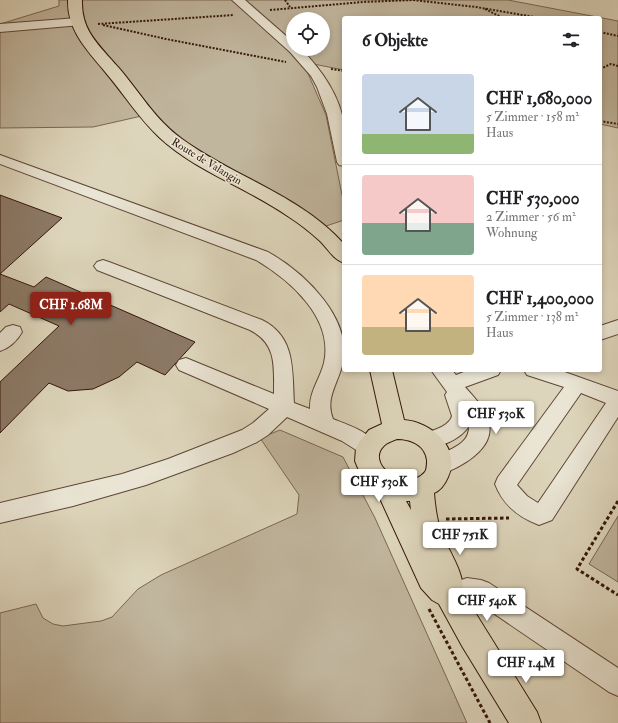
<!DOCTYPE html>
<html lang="de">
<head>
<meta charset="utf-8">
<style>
  :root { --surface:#fff; --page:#f2f2f2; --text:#202124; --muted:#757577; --line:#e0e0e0; --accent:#8f2418 }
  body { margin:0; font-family:"IM FELL Double Pica",serif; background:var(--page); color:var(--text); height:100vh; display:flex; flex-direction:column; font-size:15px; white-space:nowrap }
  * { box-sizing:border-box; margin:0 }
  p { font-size:13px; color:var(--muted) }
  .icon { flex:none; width:22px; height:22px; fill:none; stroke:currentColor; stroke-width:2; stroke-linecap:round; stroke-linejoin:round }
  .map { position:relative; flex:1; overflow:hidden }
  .panel { position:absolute; left:342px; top:16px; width:260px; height:356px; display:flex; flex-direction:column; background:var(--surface); border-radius:4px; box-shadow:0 2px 6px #0003 }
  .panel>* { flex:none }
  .tools { position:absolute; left:286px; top:12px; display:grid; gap:8px }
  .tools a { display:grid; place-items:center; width:44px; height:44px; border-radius:50%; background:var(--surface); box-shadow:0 2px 6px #0003; font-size:20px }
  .price { position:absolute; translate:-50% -34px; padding:0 9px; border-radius:4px; background:#fff; color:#222; font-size:13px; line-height:26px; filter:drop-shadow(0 1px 2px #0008) }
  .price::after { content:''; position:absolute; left:50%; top:24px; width:12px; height:9px; margin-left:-6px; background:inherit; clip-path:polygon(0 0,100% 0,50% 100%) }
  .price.active { background:var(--accent); color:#fff }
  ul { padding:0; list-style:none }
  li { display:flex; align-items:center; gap:12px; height:100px; padding:0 20px }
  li+li { border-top:1px solid var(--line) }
  li span { display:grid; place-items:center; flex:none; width:112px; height:80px; border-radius:4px; color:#555 }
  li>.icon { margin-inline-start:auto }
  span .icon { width:48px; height:48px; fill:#fffc; stroke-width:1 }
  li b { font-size:17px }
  h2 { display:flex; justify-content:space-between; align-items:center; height:48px; padding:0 20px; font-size:17px }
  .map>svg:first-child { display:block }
  .green { fill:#c0b59d; stroke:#7a6654; fill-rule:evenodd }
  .building { fill:#8c7966; stroke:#34160a }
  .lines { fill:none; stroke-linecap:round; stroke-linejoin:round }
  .minor-casing { stroke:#5e4636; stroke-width:2 }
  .major-casing { stroke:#34160a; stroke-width:2 }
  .path-far1 { stroke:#34160a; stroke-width:2; stroke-dasharray:2 1.5; stroke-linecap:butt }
  .path { stroke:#34160a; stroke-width:3; stroke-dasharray:3.5 2.5; stroke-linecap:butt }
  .minor { fill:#e9e4d3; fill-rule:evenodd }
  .major { fill:#ddd5bb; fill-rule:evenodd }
  .labels { text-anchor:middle; stroke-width:3; stroke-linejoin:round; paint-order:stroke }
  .far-street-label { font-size:11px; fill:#34160a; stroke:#e9e4d3 }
</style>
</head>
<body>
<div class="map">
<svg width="618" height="723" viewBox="0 0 618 723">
  <rect width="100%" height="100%" fill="#ddd5bb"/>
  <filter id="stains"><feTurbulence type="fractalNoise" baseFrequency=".005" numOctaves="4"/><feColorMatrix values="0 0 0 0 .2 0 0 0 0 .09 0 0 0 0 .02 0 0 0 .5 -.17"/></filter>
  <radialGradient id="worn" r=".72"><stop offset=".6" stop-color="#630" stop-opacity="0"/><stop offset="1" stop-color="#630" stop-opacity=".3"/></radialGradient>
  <!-- green -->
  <g class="green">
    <path d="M59,0H508L618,21V128L600,124V18H344V70L303,62L326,115L344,205V220L326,226L278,196L178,138L155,115H146L93,127L0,128V24L59,6ZM293,19H323V49H293Z"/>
    <polygon points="280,430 343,457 375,518 467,723 0,723 0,613 36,604 43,618 53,624 63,626 101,621 112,617 138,589 161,575 297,514 299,495 260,438"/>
    <polygon points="618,516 618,582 589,564"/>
  </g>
  <!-- building -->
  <polygon class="building" points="0,195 62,218 0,274 34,287 46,277 195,342 165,375 137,362 119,377 93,389 68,391 49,383 0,433 0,382 59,326 9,304 0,312"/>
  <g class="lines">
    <defs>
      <g id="minor">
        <path d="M232,0H245L293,42V49H301C321,69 341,97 344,126C345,139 344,153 344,166L339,165L337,162L327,114L317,87L311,76L290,52Z"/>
        <polygon points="77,18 81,19 83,22 81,25 0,32 0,24"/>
        <path d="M0,155L268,252C304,272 355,320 342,366C337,385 325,399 333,419C348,425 371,432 378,447L375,453L368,456L361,453L342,441L287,417L268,435L257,442L233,453L146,485L73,506L0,523V503L122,474L168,459L242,430L253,423L269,409L179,370L176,365L179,360L186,358L274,394C274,366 277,344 250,330L97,270L94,266L97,262L103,260L109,262L262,320C296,337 292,370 294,403L310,409C309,392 320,379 324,363C334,318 290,280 256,260L0,164Z"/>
        <polygon points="618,320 618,334 600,340 600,326"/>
        <path d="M13,325L20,327L22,332C17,341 9,348 0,351V333L6,327Z"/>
        <path d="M431,370H452L456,375L469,370H501L498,375L465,387C474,397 486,410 489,423C495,450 459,468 439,475L432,472L428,466C437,449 470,450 469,426C461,439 436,451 422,446L419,440L422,434C431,431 449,427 452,416L445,395L447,392Z"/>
        <path d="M524,370H559L618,391V417L552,520L539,525C518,517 503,505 495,484L498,477L564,387L527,375ZM581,393L606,403L538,503L527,496L517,485Z"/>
        <polygon points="467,578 481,580 489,583 618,668 618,696 609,692 477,602 467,600 449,606 441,603 437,595 441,587"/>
      </g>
      <g id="major">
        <path d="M68,0H82C81,31 99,45 118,67C139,91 155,120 182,139C234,177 300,195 344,244V263C333,259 328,249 320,241C310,232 300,224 289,217C248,188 197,172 160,138C139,119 124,94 106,73C88,51 67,31 68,0Z"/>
        <path d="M370,370H392L404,420C431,422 462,448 448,477C445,484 441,490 434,493C435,506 437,520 441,532C449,552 464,571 463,593L537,712L541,723H509L462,646L439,604L432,600L421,588L377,492L363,480L355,461L356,448L360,441L369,430L382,424ZM397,439C411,439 425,445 427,460C427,464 427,469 425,472C405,495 362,462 386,444C389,442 394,440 397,439ZM406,501H410L411,510Z"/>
      </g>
    </defs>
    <!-- minor casing -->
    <use href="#minor" class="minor-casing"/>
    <!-- major casing -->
    <use href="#major" class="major-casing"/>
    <!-- path-far1 -->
    <g class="path-far1">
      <polyline points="285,0 290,7"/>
      <polyline points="485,9 503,18"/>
      <polyline points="270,10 363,2 413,0 476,7 540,18"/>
      <polyline points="98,24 234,15"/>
      <polyline points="103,25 166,39 286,62"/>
      <polyline points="600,32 618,36"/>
      <polyline points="331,69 344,71"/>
      <polyline points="600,69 611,64 618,66"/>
      <polyline points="600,121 618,124"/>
    </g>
    <!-- path -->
    <g class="path">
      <polyline points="618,501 577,569 618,595"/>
      <polyline points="446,519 509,518"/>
      <polyline points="429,609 490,723"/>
    </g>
    <!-- minor -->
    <use href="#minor" class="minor"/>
    <!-- major -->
    <use href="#major" class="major"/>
  </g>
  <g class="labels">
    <!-- far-street labels -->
    <g class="far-street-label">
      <text transform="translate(207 161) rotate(31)" y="4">Route de Valangin</text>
    </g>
  </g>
  <rect width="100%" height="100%" filter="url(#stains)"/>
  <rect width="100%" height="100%" fill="url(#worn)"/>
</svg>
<div class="tools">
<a><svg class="icon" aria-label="locate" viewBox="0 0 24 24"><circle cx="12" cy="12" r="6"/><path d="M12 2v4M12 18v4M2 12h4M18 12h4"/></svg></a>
</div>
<b class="price active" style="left:71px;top:326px">CHF 1.68M</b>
<b class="price" style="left:496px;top:435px">CHF 530K</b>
<b class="price" style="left:379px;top:503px">CHF 530K</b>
<b class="price" style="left:460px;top:556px">CHF 751K</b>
<b class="price" style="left:487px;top:622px">CHF 540K</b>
<b class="price" style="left:526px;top:684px">CHF 1.4M</b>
<section class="panel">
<h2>6 Objekte<svg class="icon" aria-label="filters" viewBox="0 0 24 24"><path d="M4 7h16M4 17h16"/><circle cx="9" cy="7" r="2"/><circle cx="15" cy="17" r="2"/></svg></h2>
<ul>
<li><span style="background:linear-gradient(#c9d6e8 75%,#8fb573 0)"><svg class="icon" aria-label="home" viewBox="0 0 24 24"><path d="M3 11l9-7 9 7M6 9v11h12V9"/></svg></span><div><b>CHF 1,680,000</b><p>5 Zimmer · 158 m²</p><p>Haus</p></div></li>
<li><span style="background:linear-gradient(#f6c9c9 60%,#7fa58c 0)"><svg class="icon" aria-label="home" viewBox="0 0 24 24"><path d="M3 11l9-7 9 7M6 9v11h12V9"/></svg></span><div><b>CHF 530,000</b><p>2 Zimmer · 56 m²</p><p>Wohnung</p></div></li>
<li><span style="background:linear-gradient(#ffd9b3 65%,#c2b280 0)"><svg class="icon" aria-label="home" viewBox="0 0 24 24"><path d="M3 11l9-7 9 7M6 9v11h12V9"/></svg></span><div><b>CHF 1,400,000</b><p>5 Zimmer · 138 m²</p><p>Haus</p></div></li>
</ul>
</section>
</div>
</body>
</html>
